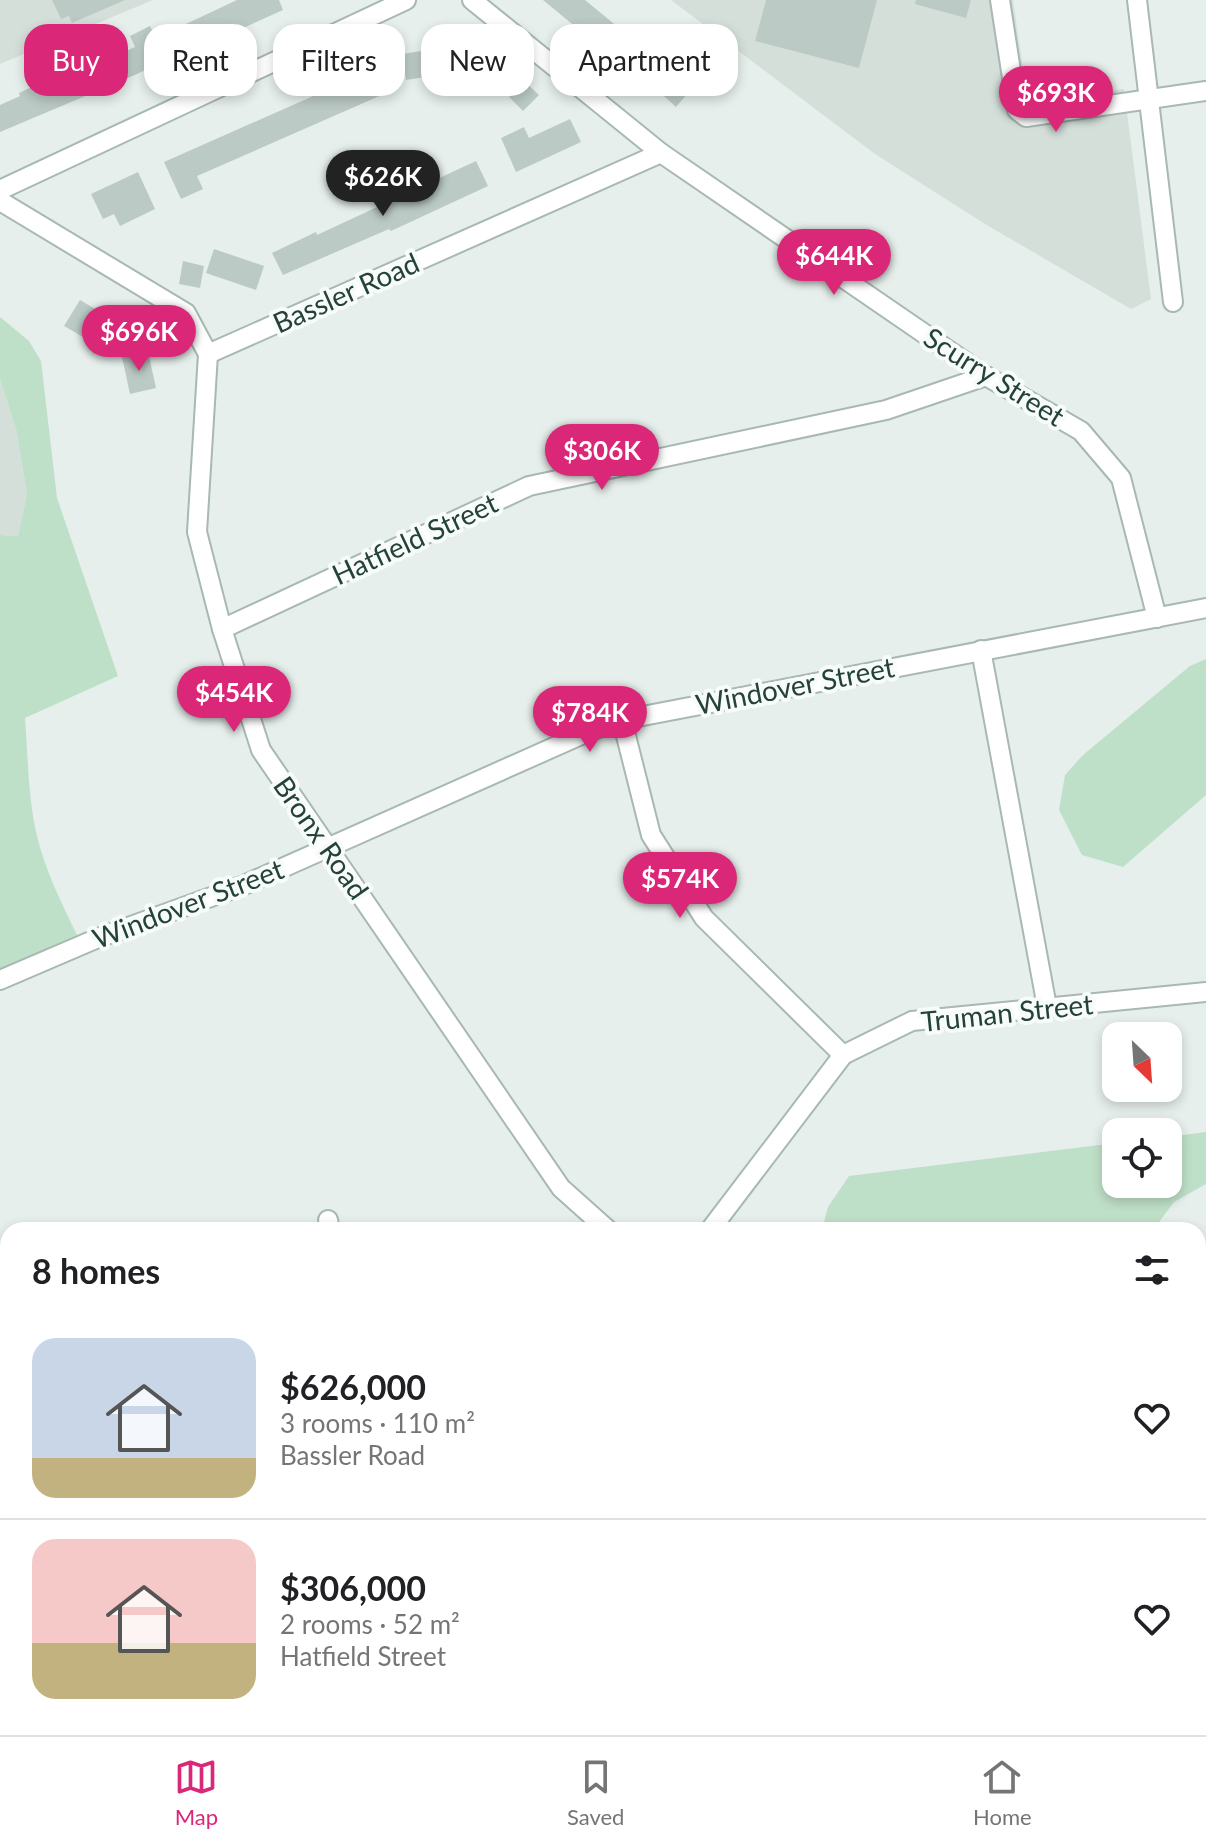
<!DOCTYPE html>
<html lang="en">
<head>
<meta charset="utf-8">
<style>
  :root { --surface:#fff; --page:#f2f2f2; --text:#202124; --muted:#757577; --line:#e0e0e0; --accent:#db2777 }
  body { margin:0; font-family:Lato,sans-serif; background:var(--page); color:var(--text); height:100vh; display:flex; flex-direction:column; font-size:30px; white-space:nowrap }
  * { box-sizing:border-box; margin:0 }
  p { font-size:26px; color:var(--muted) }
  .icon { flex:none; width:44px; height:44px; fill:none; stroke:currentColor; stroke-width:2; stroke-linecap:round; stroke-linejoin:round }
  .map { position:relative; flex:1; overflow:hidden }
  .panel { position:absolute; left:0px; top:1222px; width:1206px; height:514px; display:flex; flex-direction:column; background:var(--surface); border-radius:24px 24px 0 0; box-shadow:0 4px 12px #0003 }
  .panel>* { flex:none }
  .banner { position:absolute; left:24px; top:24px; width:800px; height:72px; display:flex; gap:16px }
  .needle { width:52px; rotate:155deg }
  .controls { position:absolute; left:1102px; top:1022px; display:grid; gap:16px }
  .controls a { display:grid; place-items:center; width:80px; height:80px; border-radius:16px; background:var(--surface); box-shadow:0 4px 12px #0003; font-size:40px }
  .price { position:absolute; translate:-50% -68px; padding:0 18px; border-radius:28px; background:var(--accent); color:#fff; font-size:26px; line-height:52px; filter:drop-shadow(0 2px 4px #0008) }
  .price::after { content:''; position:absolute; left:50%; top:48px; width:24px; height:18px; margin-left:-12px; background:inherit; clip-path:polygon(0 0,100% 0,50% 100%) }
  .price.on { background:#222; color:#fff }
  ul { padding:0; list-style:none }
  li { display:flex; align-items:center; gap:24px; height:200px; padding:0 32px }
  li+li { border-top:2px solid var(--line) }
  li span { display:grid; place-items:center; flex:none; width:224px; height:160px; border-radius:24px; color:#555 }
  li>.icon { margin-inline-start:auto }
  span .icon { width:96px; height:96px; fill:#fffc; stroke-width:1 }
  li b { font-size:34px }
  h2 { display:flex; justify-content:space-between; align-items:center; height:96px; padding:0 32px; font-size:34px }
  .tag { padding:0 28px; border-radius:24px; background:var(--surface); box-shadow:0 4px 12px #0003; font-size:28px; line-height:72px }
  .tag.on { background:var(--accent); color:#fff }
  .dock { display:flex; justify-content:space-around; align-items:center; height:112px; border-top:2px solid var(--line); background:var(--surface); font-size:22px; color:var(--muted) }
  .dock a { display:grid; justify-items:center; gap:4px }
  .dock .on { color:var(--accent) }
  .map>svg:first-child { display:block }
  .built { fill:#d4dfda }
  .green { fill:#bfe0c8 }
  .building { fill:#bbcac4 }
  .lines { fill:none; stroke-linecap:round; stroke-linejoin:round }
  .street-casing { stroke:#a8b8b2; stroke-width:22 }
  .street { stroke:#fff; stroke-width:18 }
  .labels { text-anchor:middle; stroke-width:8; stroke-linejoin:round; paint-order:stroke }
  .street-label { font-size:28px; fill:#24423a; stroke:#f7fbf9 }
</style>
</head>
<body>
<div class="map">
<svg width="1206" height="1735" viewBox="0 0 1206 1735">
  <rect width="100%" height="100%" fill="#e6efeb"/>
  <!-- built -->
  <g class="built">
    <polygon points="0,0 153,0 0,64"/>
    <polygon points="671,0 1013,0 1028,102 1124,89 1151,299 1131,309 985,224 875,154"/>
    <polygon points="0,379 16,429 27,494 18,536 0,535"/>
    <polygon points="1198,1262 1206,1264 1206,1735 1143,1735 1140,1728 1198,1728"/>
  </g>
  <!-- green -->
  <g class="green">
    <path d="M0,317L29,341L41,361L57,498L118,676L25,718C28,757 28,798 37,836C45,870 62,904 77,935L0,970V535L18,536L27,494L16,429L0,379Z"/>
    <polygon points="1206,659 1206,795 1123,867 1082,855 1059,810 1065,775 1083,755 1190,666"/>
    <polygon points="1206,1132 1206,1184 1174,1202 1153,1230 822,1230 828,1207 849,1176 1116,1143 1116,1184 1168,1184 1168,1137"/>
    <polygon points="389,1728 1140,1728 1143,1735 380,1735"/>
  </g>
  <!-- building -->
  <g class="building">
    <polygon points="52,0 125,0 72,23 69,16 61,19"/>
    <polygon points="237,0 279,0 283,10 241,29 239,24 135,75 0,132 0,105 20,96 19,93 57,75 60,83 85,71 81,62 99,53 103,62 135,47 130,36 150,26 156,38"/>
    <polygon points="543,0 585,0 647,51 631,68 597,37 594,42"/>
    <polygon points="766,0 877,0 859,68 755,41"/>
    <polygon points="916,0 971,0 966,18 915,4"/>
    <polygon points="447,47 451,73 406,80 402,54"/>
    <polygon points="671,67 694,86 676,107 654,87"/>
    <polygon points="372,70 384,94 197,176 203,189 181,199 164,162"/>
    <polygon points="524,81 539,95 523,111 509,97"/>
    <polygon points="570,119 581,142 516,172 501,138 524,127 529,138"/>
    <polygon points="476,161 488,186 391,231 389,229 283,275 272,253 316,232 317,235"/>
    <polygon points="138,172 155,209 120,226 114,214 103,219 91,194"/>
    <polygon points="214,249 264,266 256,290 206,273"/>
    <polygon points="183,261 204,266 200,288 179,284"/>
    <polygon points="80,300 119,323 104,349 64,326"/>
    <polygon points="148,352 156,388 130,394 122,357"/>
  </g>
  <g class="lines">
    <defs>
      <g id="street">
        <polyline points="472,0 661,153 986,376 1081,431 1121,478 1157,618"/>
        <polyline points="1000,0 1017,110 1026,117 1206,91"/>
        <polyline points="1137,0 1173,302"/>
        <polyline points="0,190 406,0"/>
        <polyline points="0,201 186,313 208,354 197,532 222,629 261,750 561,1188 608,1230"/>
        <polyline points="208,354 661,153"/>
        <polyline points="222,629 529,486 886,410 986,376"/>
        <polyline points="981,650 1047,1007"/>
        <polyline points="622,720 651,835 704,918 843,1055"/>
        <polyline points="0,980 98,938 244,885 590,731 622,720 1206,608"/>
        <polyline points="328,1220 330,1230"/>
        <polyline points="710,1230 843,1055 912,1021 1206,992"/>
        <polyline points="0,1268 8,1278"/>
        <polyline points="312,1728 317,1735"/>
        <polyline points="171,1735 179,1728"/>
      </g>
    </defs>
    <!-- street casing -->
    <use href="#street" class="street-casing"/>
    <!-- street -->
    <use href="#street" class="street"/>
  </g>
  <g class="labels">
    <!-- street labels -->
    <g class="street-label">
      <text transform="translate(346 293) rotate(-24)" y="10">Bassler Road</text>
      <text transform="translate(994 377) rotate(32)" y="10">Scurry Street</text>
      <text transform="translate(415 539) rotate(-25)" y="10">Hatfield Street</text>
      <text transform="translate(795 686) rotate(-11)" y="10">Windover Street</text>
      <text transform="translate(321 838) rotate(55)" y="10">Bronx Road</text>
      <text transform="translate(188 904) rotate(-21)" y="10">Windover Street</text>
      <text transform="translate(1007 1013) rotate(-6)" y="10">Truman Street</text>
    </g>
  </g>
</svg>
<div class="controls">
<a><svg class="needle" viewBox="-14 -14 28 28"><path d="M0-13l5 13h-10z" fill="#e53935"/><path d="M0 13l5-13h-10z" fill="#757577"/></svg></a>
<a><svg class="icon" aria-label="locate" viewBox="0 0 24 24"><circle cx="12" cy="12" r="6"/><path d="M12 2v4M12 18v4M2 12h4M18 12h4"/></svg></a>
</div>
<b class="price" style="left:1056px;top:134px">$693K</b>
<b class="price on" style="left:383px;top:218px">$626K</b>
<b class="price" style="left:834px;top:297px">$644K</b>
<b class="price" style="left:139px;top:373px">$696K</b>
<b class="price" style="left:602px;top:492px">$306K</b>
<b class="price" style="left:234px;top:734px">$454K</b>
<b class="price" style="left:590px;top:754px">$784K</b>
<b class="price" style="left:680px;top:920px">$574K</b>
<div class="banner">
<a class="tag on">Buy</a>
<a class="tag">Rent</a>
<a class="tag">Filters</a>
<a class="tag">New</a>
<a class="tag">Apartment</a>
</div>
<section class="panel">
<h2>8 homes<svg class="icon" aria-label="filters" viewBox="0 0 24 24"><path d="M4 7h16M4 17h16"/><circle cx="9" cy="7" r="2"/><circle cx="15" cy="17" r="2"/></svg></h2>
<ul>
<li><span style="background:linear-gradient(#c9d6e8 75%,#c2b280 0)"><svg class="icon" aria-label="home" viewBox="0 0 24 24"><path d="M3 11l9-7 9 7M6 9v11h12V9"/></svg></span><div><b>$626,000</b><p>3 rooms · 110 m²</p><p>Bassler Road</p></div><svg class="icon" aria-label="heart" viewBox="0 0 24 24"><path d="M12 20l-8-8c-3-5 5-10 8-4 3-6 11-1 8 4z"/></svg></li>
<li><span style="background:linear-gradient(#f6c9c9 65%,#c2b280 0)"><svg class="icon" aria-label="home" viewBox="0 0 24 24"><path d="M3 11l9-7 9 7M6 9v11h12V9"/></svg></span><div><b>$306,000</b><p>2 rooms · 52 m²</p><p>Hatfield Street</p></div><svg class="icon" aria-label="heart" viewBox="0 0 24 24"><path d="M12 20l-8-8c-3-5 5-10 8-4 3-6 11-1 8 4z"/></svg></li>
</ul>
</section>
</div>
<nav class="dock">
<a class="on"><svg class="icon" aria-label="map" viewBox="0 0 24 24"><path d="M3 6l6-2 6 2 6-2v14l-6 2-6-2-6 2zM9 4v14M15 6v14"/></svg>Map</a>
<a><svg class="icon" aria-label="saved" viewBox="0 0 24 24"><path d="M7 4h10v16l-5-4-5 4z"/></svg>Saved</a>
<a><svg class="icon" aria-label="home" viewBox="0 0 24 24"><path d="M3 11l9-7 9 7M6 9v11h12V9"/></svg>Home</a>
</nav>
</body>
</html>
